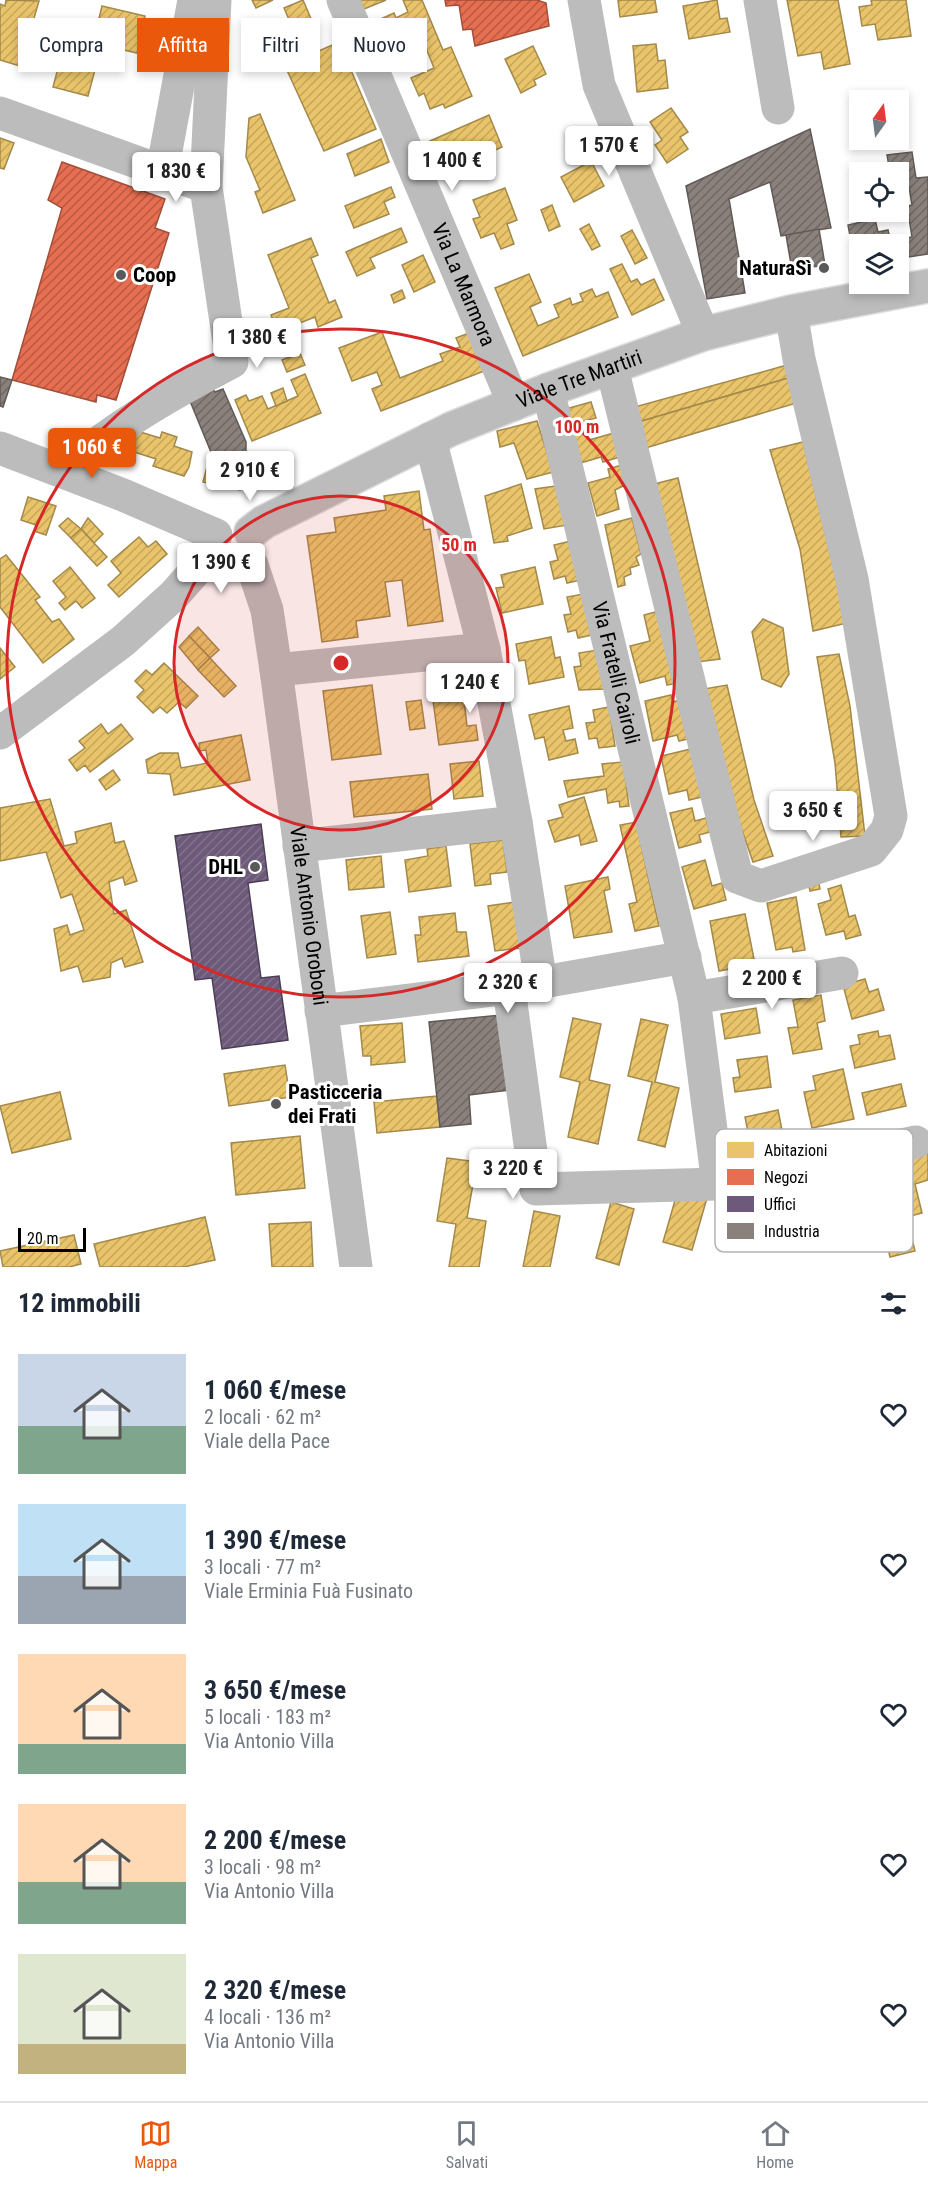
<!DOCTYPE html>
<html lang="it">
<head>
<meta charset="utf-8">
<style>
  :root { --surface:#fff; --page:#f6f6f7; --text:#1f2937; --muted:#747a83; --line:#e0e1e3; --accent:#ea580c }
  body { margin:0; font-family:"Roboto Condensed",sans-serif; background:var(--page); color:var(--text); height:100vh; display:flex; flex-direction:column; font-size:22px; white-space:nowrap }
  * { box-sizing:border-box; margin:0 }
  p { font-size:20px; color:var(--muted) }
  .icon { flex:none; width:33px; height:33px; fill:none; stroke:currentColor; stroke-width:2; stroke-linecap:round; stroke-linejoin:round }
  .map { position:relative; height:1267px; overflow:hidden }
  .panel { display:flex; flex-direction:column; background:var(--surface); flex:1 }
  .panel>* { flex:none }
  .hud { position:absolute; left:18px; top:18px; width:600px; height:54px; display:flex; gap:12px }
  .needle { width:39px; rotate:14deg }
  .buttons { position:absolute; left:849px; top:90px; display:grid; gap:12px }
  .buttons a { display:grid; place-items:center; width:60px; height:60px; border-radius:0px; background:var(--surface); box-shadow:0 3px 9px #0003; font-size:30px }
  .scale { position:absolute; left:18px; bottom:15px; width:68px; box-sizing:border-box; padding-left:6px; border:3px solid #000; border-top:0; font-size:16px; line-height:21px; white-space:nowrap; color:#000; -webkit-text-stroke:4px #fff; paint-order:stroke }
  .price { position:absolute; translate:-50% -51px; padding:0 14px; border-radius:6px; background:#fff; color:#222; font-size:20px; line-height:39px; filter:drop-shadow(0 2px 3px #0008) }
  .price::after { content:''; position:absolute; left:50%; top:36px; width:18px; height:14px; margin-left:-9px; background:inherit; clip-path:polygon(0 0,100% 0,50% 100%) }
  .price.active { background:var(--accent); color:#fff }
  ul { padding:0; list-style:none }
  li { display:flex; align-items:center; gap:18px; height:150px; padding:0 18px }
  li span { display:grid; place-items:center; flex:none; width:168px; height:120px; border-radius:0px; color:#555 }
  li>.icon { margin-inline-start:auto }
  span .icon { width:72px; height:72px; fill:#fffc; stroke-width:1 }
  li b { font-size:26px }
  h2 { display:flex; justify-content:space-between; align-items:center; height:72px; padding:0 18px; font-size:26px }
  .tag { padding:0 21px; border-radius:0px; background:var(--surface); box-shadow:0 3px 9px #0003; font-size:21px; line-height:54px }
  .tag.active { background:var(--accent); color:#fff }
  .tabs { display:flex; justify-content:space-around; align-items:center; height:84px; border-top:2px solid var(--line); background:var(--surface); font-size:16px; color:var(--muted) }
  .tabs a { display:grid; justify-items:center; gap:3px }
  .tabs .active { color:var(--accent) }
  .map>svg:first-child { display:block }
  .homes { fill:url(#homes-hatch); stroke:#a3894a; stroke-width:1.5 }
  .shops { fill:url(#shops-hatch); stroke:#a24e39; stroke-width:1.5 }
  .offices { fill:url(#offices-hatch); stroke:#4c3e55; stroke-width:1.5 }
  .industry { fill:url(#industry-hatch); stroke:#615a57; stroke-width:1.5 }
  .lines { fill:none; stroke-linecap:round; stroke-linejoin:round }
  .major-casing { stroke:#dbdbdb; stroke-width:36 }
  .minor { stroke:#bcbcbc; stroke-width:33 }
  .major { stroke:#bcbcbc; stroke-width:33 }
  .ring { fill:none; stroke:#d62828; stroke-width:3 }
  .poi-dot { fill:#595959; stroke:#fff; stroke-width:2 }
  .labels { text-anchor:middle; stroke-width:6; stroke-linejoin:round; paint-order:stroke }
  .poi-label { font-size:21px; font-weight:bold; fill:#000; stroke:#fff; text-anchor:end }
  .street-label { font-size:21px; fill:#000; stroke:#fff }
  .key { fill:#fff; stroke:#b2b2b2; stroke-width:1.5 }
  .key-label { font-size:16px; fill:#000 }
  .centre { fill:#d62828; stroke:#fff; stroke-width:3 }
  .ring-label { font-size:18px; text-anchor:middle; font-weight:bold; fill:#d62828; stroke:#fff; stroke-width:6; stroke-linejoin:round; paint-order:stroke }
</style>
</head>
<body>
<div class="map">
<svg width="928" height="1267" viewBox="0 0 928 1267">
  <defs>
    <pattern id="homes-hatch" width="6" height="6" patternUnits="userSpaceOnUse" patternTransform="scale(1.5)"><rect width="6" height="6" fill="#e9c46a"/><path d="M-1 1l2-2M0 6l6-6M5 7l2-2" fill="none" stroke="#c6a75a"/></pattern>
    <pattern id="shops-hatch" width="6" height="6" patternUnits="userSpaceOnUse" patternTransform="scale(1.5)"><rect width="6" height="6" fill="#e76f51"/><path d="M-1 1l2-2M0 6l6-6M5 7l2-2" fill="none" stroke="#b95941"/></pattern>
    <pattern id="offices-hatch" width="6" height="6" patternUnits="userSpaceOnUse" patternTransform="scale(1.5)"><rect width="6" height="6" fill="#6d597a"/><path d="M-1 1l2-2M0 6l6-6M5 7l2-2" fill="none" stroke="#82748b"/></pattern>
    <pattern id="industry-hatch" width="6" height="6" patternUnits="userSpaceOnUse" patternTransform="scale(1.5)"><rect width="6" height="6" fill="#8a817c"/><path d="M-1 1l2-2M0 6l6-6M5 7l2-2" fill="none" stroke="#6e6763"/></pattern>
  </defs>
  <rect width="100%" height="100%" fill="#fff"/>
  <!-- homes -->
  <g class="homes">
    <polygon points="6,0 39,1 20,66 0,60 0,4 5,6"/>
    <polygon points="252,0 273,0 256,8"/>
    <polygon points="303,0 312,21 293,29 284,8"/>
    <polygon points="360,0 386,0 364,9"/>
    <polygon points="403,0 422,0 443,50 451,47 472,96 445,108 443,104 430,109 424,93 419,96 411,78 434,68 424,43 388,59 372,23 394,13 396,18 408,12"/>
    <polygon points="618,0 655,0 657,12 620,17"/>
    <polygon points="717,0 720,19 727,18 730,32 689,39 683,6"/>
    <polygon points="787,0 838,0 850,64 824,69 821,52 798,56"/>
    <polygon points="871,0 906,0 911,36 878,40 875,24 862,26 859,7 872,5"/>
    <polygon points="102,6 145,16 137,53 93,43"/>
    <polygon points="339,42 376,129 324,151 285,66"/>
    <polygon points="656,44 658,61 665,60 668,88 637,92 633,46"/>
    <polygon points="533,46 546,74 534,80 536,85 521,93 505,59"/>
    <polygon points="61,57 96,66 88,96 53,87"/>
    <polygon points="671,108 688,132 680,137 688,149 667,163 655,145 662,140 650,122"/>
    <polygon points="260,114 295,200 263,213 255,192 260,190 246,157 249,118"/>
    <polygon points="489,115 502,147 444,172 430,141"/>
    <polygon points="0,138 14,143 4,169 0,168"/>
    <polygon points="381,139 389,162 355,176 347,154"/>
    <polygon points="591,161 604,186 574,202 561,177"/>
    <polygon points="391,187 395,197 384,202 389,214 354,228 345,206"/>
    <polygon points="505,188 517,220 507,224 514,244 501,249 494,233 481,238 473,219 480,217 473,200"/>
    <polygon points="552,205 560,226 549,231 541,210"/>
    <polygon points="589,224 600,246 592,250 580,229"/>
    <polygon points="401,228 407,242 370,258 375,268 357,276 346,252"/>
    <polygon points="632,230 647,258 635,264 621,236"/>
    <polygon points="311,238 318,255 311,258 329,303 335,300 342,317 318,327 315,317 277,332 271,315 289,308 268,255"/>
    <polygon points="423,255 435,282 414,292 402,265"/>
    <polygon points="622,264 631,282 637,279 641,285 654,279 664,300 632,315 610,269"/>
    <polygon points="529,274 541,302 530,307 538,326 559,317 554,305 570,298 572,305 583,301 580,294 592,289 596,297 608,292 618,317 523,356 495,288"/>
    <polygon points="402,290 405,298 394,303 391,295"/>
    <polygon points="382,332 400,378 443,361 440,354 460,347 456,338 469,333 484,371 381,411 372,389 382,385 377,372 352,381 339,348"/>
    <polygon points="300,353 305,365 287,372 282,360"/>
    <polygon points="791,364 795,376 635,423 631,408"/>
    <polygon points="305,374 321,413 252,441 235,400 246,395 249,401 262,396 268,409 298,396 291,380"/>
    <polygon points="795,376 803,401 642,449 635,423"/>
    <polygon points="283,388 287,401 276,406 271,393"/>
    <polygon points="591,402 596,418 584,421 589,440 614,433 620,457 603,462 601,457 577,464 562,410"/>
    <polygon points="537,421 553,472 527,479 514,443 500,447 497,431"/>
    <polygon points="137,431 160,438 162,432 177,437 174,446 192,452 189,467 184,476 153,466 156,459 131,451"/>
    <polygon points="803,442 847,623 813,631 800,549 770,450"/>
    <polygon points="211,452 229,456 246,452 257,480 240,490 203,482"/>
    <polygon points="622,465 627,484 615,490 619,509 597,516 588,483 610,477 608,469"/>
    <polygon points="678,478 720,659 697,662 654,484"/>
    <polygon points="521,484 532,528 507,536 508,541 494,543 485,496"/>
    <polygon points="563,485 573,524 544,529 535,489"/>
    <polygon points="419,491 424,530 430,529 443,621 408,626 402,580 385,582 390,616 356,621 358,637 322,642 307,536 336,532 334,518 386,510 384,496"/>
    <polygon points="28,497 56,506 46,535 34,531 36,525 21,520"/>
    <polygon points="68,518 81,529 71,538 59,526"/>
    <polygon points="88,518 103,534 94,543 81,529"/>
    <polygon points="632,518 641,554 636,557 639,565 630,568 631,574 624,577 625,585 618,587 605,525"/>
    <polygon points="81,529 107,557 97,566 71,538"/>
    <polygon points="139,537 148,547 156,541 167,554 119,597 108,585 121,573 111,561"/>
    <polygon points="571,541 581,580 567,583 565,576 554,579 550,562 558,560 554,545"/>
    <polygon points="6,555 40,597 35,600 52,622 59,619 74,639 43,663 0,607 0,559"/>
    <polygon points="70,567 95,598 82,608 76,601 65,610 59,603 66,597 53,581"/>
    <polygon points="535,567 543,604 502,613 496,588 504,587 501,575"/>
    <polygon points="583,594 592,635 578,638 576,630 568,632 564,615 571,614 567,597"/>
    <polygon points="659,611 677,683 667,685 665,676 640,683 630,646 650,641 644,615"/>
    <polygon points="763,619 783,628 789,674 781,687 762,679 752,632"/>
    <polygon points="198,627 219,650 210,658 189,636"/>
    <polygon points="189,636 210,658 198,670 179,647"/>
    <polygon points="551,637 555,658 560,657 564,677 529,684 525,660 519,661 516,644"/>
    <polygon points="0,648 15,667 0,679"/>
    <polygon points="597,650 605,689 579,690 574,667 581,666 579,653"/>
    <polygon points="839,654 850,706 865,836 841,837 835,763 817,657"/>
    <polygon points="210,658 236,686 224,697 198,670"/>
    <polygon points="164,663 198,696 186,708 179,702 167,713 160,707 153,713 137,697 144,690 135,681 146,670 152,675"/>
    <polygon points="461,674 467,726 476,725 478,740 439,745 430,678"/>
    <polygon points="372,685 381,754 332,760 323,691"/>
    <polygon points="727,685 754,800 773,856 753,862 738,819 704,689"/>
    <polygon points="671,695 673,702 680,700 688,739 679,741 677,735 653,741 645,701"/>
    <polygon points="421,700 425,728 410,730 406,702"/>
    <polygon points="569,706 573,728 563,730 566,741 575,739 578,753 549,760 544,737 535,739 529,715"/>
    <polygon points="609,707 615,746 599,748 597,738 589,739 586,723 595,722 593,710"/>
    <polygon points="101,724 108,734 121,724 133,739 90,772 85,765 77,771 69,760 85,748 79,741"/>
    <polygon points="241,735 250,780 174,795 170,774 148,773 146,760 160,753 178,753 181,768 208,763 206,750 200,751 199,743"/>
    <polygon points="691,749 702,797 689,800 687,790 669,794 661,756"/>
    <polygon points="479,761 483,796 454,799 450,764"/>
    <polygon points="623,762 629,806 620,807 619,801 608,803 606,789 568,797 564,781 604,776 602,764"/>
    <polygon points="113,770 120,780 106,790 99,780"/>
    <polygon points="428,774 432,809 354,817 350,782"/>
    <polygon points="584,797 597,841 581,845 579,835 555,842 548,821 563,817 559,805"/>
    <polygon points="50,799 64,846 77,843 75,832 111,823 115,843 124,841 137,881 125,885 123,877 109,882 114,914 126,910 143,962 125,967 122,958 111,963 110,977 83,982 78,966 61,971 54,929 67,925 70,935 84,930 72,894 61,898 46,852 0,861 0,808"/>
    <polygon points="692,808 695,821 706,818 710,832 699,835 701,842 679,848 670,813"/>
    <polygon points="636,822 659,926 635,931 629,904 637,902 620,825"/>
    <polygon points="503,840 507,872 490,874 491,884 475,886 470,844"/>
    <polygon points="446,846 451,886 409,892 405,860 428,856 427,849"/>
    <polygon points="381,856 384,887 349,890 346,860"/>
    <polygon points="705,860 712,886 722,883 726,900 694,909 682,867"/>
    <polygon points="817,874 820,889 810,891 807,877"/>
    <polygon points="608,877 610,889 604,891 612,932 574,938 565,886"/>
    <polygon points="841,885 849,917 855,915 861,935 846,939 844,931 826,935 818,904 831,900 828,889"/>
    <polygon points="796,897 805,950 793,952 792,947 776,950 767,903"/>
    <polygon points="515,902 521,948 495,951 488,906"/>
    <polygon points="390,912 396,954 367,958 361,916"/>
    <polygon points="455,913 457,932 466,932 469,956 418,962 415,935 421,935 419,917"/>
    <polygon points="745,914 755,964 719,971 710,921"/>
    <polygon points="865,979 869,992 878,989 884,1010 852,1019 843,985"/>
    <polygon points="821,995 825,1021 817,1023 822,1049 793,1054 788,1028 798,1027 793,1000"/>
    <polygon points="756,1008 760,1033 725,1039 721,1014"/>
    <polygon points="573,1018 601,1024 589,1080 610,1085 598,1144 568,1137 580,1082 560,1077"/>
    <polygon points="641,1019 668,1025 655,1082 679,1088 665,1147 638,1140 652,1082 628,1076"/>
    <polygon points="402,1023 405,1062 371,1065 371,1056 363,1056 360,1026"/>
    <polygon points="878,1031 879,1037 890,1035 895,1059 855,1068 850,1046 860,1044 858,1035"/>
    <polygon points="767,1056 771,1087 735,1092 733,1078 740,1077 737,1060"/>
    <polygon points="285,1065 290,1097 229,1106 224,1074"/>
    <polygon points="843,1069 854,1119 812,1128 804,1092 816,1090 813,1076"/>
    <polygon points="901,1084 906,1106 867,1115 862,1093"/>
    <polygon points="60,1092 71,1139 12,1153 0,1106"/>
    <polygon points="437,1096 440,1127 377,1133 374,1102"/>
    <polygon points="778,1110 784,1140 751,1147 745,1117"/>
    <polygon points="300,1136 305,1188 236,1195 231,1143"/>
    <polygon points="928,1145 928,1180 915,1184 922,1213 907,1217 915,1251 890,1257 867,1159"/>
    <polygon points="447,1158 477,1162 467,1218 486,1221 479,1267 449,1267 456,1224 437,1221"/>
    <polygon points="678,1190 707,1198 692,1250 663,1242"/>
    <polygon points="611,1202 634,1209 619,1265 596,1258"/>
    <polygon points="534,1211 560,1216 550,1267 523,1267"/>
    <polygon points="205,1217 215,1260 184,1267 100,1267 94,1244"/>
    <polygon points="311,1222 313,1267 272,1267 269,1224"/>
    <polygon points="74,1235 81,1264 69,1267 3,1267 0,1251"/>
  </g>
  <!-- shops -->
  <g class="shops">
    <polygon points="445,0 537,0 546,3 549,26 475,46 472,29 463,30 459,5 446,6"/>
    <polygon points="62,162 165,199 155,228 169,233 116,400 97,395 96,402 12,380 62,208 48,200"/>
  </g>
  <!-- offices -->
  <polygon class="offices" points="261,824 268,880 248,883 261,978 279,976 288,1040 222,1049 212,978 195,980 175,836"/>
  <!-- industry -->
  <g class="industry">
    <polygon points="810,129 831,228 781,236 770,182 729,199 745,293 707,299 686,186"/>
    <polygon points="912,152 916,178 928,177 928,254 909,257 906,238 912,237 907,206 912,205 909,187 898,189 898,172 890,172 887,155"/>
    <polygon points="875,219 878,232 888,230 891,244 860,244 860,257 854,258 848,225"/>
    <polygon points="819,229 825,265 792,270 786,235"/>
    <polygon points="0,377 12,380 3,407 0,406"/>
    <polygon points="210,386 215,392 223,389 246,442 246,452 229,456 211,452 190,401"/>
    <polygon points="501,1015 511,1090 469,1095 471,1124 440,1127 429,1022"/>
  </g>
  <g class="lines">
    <defs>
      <g id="major">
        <path id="s4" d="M251,532L264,522L451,429L548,390L703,334L791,312L928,286"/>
      </g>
    </defs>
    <!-- major casing -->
    <use href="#major" class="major-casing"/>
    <!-- minor -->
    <g class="minor">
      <path id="s1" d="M343,0L514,404"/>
      <polyline points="584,0 599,85 703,334"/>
      <polyline points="760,0 778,108"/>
      <polyline points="0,113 206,187"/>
      <polyline points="162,172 194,0"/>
      <polyline points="612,368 737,877 761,886 871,850 887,830 891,816 852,579 799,359 791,312"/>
      <path id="s2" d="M548,390L694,998L718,1184L916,1142"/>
      <polyline points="430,439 484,649 516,822 541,983"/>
      <polyline points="0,448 123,495 216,535"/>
      <path d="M63,471C113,427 173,393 232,362L206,187L215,0"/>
      <path id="s3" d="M252,565L267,610L276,670L356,1267"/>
      <polyline points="276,670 484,649"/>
      <polyline points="0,733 123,641 174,595 212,552"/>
      <polyline points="299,846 516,822"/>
      <polyline points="509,988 536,1189 718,1184"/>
      <polyline points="694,998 842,973"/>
      <polyline points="321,1011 509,988 685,957"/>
    </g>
    <!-- major -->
    <use href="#major" class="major"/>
  </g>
  <!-- distance rings -->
  <circle cx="341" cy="663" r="167" fill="#d62828" fill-opacity=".12"/>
  <g class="ring">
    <circle cx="341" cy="663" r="167"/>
    <circle cx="341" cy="663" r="334"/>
  </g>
  <!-- markers -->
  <g class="poi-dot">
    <circle cx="824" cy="268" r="6"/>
    <circle cx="121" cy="275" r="6"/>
    <circle cx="255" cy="867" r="6"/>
    <circle cx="276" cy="1104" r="6"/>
  </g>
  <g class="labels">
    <!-- poi labels -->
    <g class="poi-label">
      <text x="812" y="275">NaturaSì</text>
      <text x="133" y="282" text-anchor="start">Coop</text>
      <text x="243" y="874">DHL</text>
      <text x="288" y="1099" text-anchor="start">Pasticceria<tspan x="288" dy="24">dei Frati</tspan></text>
    </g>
    <!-- street labels -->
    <g class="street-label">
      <text dy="7" stroke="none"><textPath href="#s1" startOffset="309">Via La Marmora</textPath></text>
      <text dy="7" stroke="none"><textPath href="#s4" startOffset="363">Viale Tre Martiri</textPath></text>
      <text dy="7" stroke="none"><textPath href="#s2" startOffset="291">Via Fratelli Cairoli</textPath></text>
      <text dy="7" stroke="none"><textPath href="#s3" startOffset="356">Viale Antonio Oroboni</textPath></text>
    </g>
  </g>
  <!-- legend -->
  <rect x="715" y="1129" width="198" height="123" rx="9" class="key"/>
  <rect x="727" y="1142" width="27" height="16" fill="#e9c46a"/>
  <rect x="727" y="1169" width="27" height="16" fill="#e76f51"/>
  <rect x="727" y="1196" width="27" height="16" fill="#6d597a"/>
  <rect x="727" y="1223" width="27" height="16" fill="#8a817c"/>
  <g class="key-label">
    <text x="764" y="1156">Abitazioni</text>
    <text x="764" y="1183">Negozi</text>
    <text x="764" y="1210">Uffici</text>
    <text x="764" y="1237">Industria</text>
  </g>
  <circle cx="341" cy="663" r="9" class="centre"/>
  <g class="ring-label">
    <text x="577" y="433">100 m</text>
    <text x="459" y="551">50 m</text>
  </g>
</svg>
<div class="buttons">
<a><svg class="needle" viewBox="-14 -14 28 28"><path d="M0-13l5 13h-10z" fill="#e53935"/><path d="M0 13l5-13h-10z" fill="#747a83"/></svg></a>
<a><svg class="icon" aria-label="locate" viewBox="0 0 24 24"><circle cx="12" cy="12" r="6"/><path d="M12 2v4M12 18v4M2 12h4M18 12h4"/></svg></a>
<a><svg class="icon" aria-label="layers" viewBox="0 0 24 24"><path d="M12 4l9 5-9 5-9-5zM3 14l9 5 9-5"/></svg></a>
</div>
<div class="scale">20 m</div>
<b class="price" style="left:609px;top:177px">1 570 €</b>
<b class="price" style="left:452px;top:192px">1 400 €</b>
<b class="price" style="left:176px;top:203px">1 830 €</b>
<b class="price" style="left:257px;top:369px">1 380 €</b>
<b class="price active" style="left:92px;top:479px">1 060 €</b>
<b class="price" style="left:250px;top:502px">2 910 €</b>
<b class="price" style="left:221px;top:594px">1 390 €</b>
<b class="price" style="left:470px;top:714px">1 240 €</b>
<b class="price" style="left:813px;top:842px">3 650 €</b>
<b class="price" style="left:772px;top:1010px">2 200 €</b>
<b class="price" style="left:508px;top:1014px">2 320 €</b>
<b class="price" style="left:513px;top:1200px">3 220 €</b>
<div class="hud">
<a class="tag">Compra</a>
<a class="tag active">Affitta</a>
<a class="tag">Filtri</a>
<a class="tag">Nuovo</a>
</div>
</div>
<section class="panel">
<h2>12 immobili<svg class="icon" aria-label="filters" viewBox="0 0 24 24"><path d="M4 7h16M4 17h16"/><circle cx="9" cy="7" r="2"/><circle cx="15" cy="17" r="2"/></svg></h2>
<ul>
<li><span style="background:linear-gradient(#c9d6e8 60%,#7fa58c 0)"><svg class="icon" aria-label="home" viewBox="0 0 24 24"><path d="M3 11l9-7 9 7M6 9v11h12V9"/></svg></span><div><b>1 060 €/mese</b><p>2 locali · 62 m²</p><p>Viale della Pace</p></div><svg class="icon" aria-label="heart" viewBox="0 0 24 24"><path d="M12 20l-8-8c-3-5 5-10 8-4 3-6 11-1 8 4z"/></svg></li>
<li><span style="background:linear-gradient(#bfe0f5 60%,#9aa5b1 0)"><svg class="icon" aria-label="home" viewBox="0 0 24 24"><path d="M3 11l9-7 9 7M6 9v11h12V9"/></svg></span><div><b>1 390 €/mese</b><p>3 locali · 77 m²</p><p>Viale Erminia Fuà Fusinato</p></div><svg class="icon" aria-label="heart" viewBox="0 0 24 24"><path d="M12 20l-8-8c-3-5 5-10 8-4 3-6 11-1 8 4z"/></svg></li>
<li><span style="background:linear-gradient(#ffd9b3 75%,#7fa58c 0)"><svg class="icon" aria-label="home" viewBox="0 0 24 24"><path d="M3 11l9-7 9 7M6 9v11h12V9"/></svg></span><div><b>3 650 €/mese</b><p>5 locali · 183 m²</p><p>Via Antonio Villa</p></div><svg class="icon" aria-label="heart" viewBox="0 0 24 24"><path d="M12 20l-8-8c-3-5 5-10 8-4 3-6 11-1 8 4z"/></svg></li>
<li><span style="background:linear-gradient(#ffd9b3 65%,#7fa58c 0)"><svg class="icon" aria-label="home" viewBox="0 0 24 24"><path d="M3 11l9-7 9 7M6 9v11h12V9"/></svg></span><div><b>2 200 €/mese</b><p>3 locali · 98 m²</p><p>Via Antonio Villa</p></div><svg class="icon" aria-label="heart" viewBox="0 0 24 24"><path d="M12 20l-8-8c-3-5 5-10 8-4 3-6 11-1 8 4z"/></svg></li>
<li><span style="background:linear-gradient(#dfe7d0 75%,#c2b280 0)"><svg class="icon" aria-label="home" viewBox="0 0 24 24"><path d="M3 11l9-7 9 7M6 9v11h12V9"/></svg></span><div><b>2 320 €/mese</b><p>4 locali · 136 m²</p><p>Via Antonio Villa</p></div><svg class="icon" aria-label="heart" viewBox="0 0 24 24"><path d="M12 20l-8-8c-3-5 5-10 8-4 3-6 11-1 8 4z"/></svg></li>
</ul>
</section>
<nav class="tabs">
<a class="active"><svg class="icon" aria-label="map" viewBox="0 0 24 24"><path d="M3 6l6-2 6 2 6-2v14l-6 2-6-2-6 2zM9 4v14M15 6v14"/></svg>Mappa</a>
<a><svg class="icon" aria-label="saved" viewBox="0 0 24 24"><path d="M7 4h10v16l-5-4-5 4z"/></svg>Salvati</a>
<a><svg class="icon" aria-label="home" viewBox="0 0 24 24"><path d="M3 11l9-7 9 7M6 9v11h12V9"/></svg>Home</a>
</nav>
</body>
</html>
